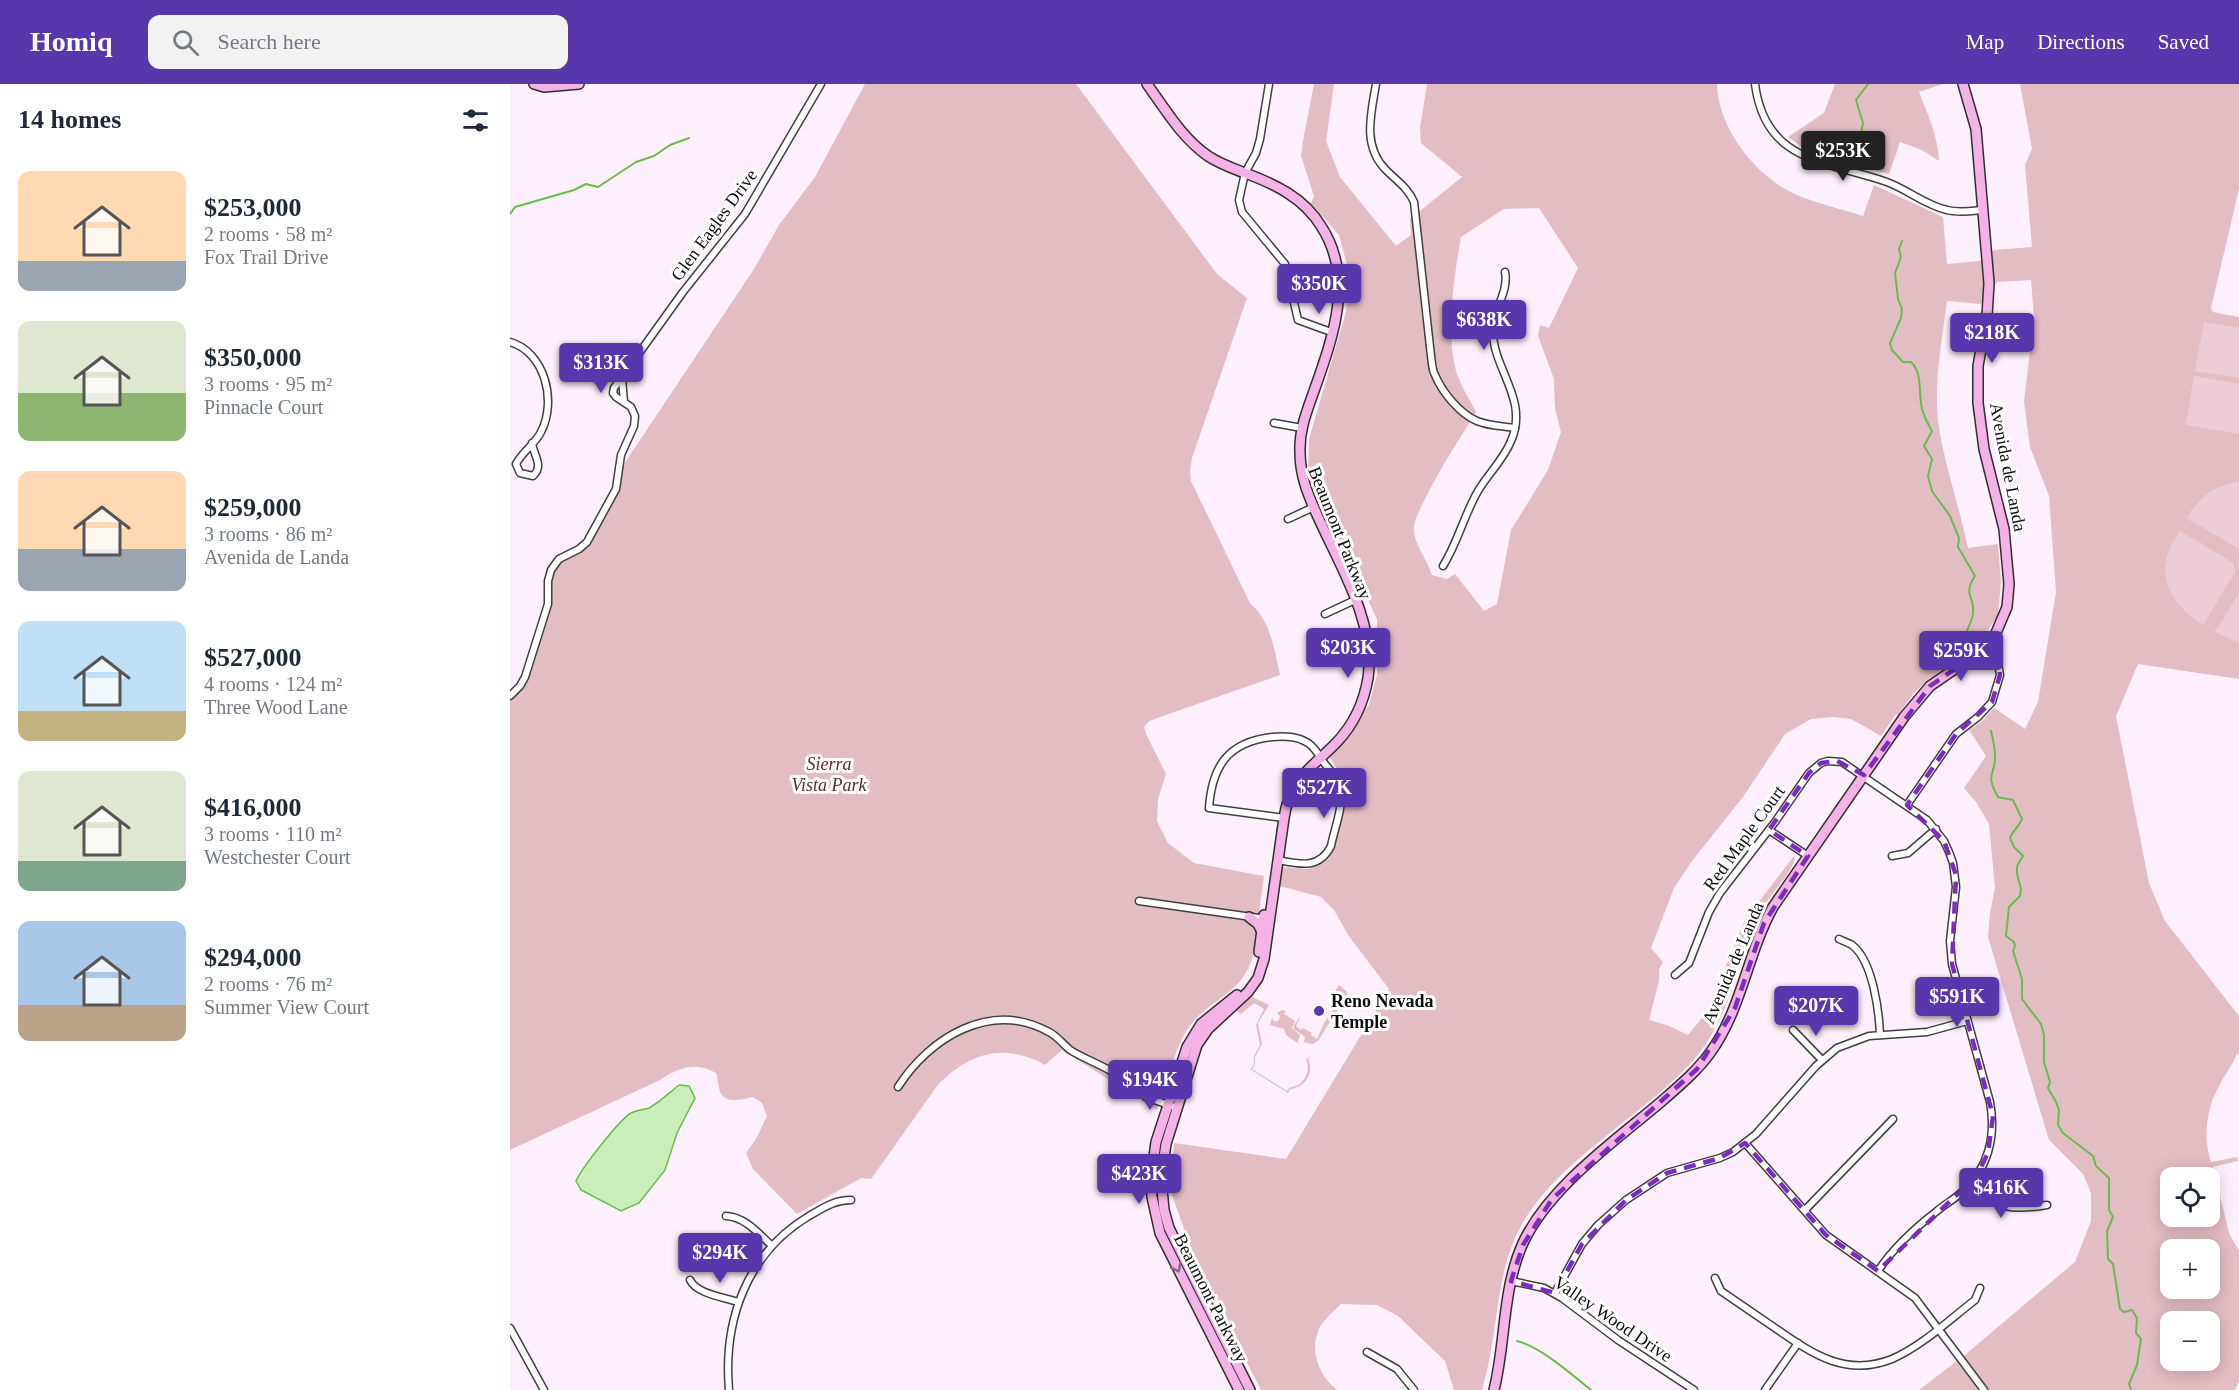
<!DOCTYPE html>
<html lang="en">
<head>
<meta charset="utf-8">
<style>
  :root { --surface:#fff; --page:#f2f2f3; --text:#1f2937; --muted:#747a83; --accent:#5836ac }
  body { margin:0; font-family:"Times New Roman",serif; background:var(--page); color:var(--text); height:100vh; display:flex; flex-direction:column; font-size:22px; white-space:nowrap }
  * { box-sizing:border-box; margin:0 }
  p { font-size:20px; color:var(--muted) }
  .icon { flex:none; width:33px; height:33px; fill:none; stroke:currentColor; stroke-width:2; stroke-linecap:round; stroke-linejoin:round }
  .map { position:relative; flex:1; overflow:hidden }
  .drawer { display:flex; flex-direction:column; background:var(--surface); width:510px }
  .drawer>* { flex:none }
  .controls { position:absolute; left:1650px; top:1083px; display:grid; gap:12px }
  .controls a { display:grid; place-items:center; width:60px; height:60px; border-radius:12px; background:var(--surface); box-shadow:0 3px 15px #0003; font-size:30px }
  .price { position:absolute; translate:-50% -51px; padding:0 14px; border-radius:6px; background:var(--accent); color:#fff; font-size:20px; line-height:39px; filter:drop-shadow(0 2px 3px #0008) }
  .price::after { content:''; position:absolute; left:50%; top:36px; width:18px; height:14px; margin-left:-9px; background:inherit; clip-path:polygon(0 0,100% 0,50% 100%) }
  .price.selected { background:#222; color:#fff }
  ul { padding:0; list-style:none }
  li { display:flex; align-items:center; gap:18px; height:150px; padding:0 18px }
  li span { display:grid; place-items:center; flex:none; width:168px; height:120px; border-radius:12px; color:#555 }
  li>.icon { margin-inline-start:auto }
  span .icon { width:72px; height:72px; fill:#fffc; stroke-width:1 }
  li b { font-size:26px }
  h2 { display:flex; justify-content:space-between; align-items:center; height:72px; padding:0 18px; font-size:26px }
  header { display:flex; align-items:center; gap:36px; box-sizing:border-box; height:84px; padding:0 30px; background:var(--accent); color:#fff }
  header strong { font-size:28px }
  nav { display:flex; gap:33px; margin-inline-start:auto; font-size:21px }
  .search { width:420px; height:54px; background:var(--page); display:flex; align-items:center; gap:15px; box-sizing:border-box; padding:0 21px; border-radius:12px; color:var(--muted); font-size:22px }
  main { display:flex; flex:1; min-height:0 }
  .map>svg:first-child { display:block }
  .green { fill:#e3bdc4; fill-rule:evenodd }
  .pitch { fill:#eccdd7 }
  .water { fill:#c9eeba; stroke:#68bc4a; stroke-width:1.5 }
  .lines { fill:none; stroke-linecap:round; stroke-linejoin:round }
  .stream { stroke:#68bc4a; stroke-width:2 }
  .street-casing { stroke:#404040; stroke-width:9 }
  .secondary-casing { stroke:#2f2f2f; stroke-width:12 }
  .street { stroke:#fff; stroke-width:6 }
  .secondary { stroke:#f5b2e6; stroke-width:9 }
  .oneway { stroke:#8d6884 }
  .marked { fill:none; stroke:#7b2cbf; stroke-width:4.5; stroke-dasharray:12 8; stroke-linejoin:round }
  .poi-dot { fill:#5836ac; stroke:#fff; stroke-width:2 }
  .labels { text-anchor:middle; stroke-width:6; stroke-linejoin:round; paint-order:stroke }
  .street-label { font-size:18px; fill:#0d0d0d; stroke:#fff }
  .park-label { font-size:18px; font-style:italic; fill:#5c2c25; stroke:#fff }
  .poi-label { font-size:18px; font-weight:bold; fill:#0d0d0d; stroke:#fff; text-anchor:start }
</style>
</head>
<body>
<header>
<strong>Homiq</strong>
<div class="search"><svg class="icon" aria-label="search" viewBox="0 0 24 24"><circle cx="10" cy="10" r="6"/><path d="M15 15l6 6"/></svg>Search here</div>
<nav><a>Map</a><a>Directions</a><a>Saved</a></nav>
</header>
<main>
<section class="drawer">
<h2>14 homes<svg class="icon" aria-label="filters" viewBox="0 0 24 24"><path d="M4 7h16M4 17h16"/><circle cx="9" cy="7" r="2"/><circle cx="15" cy="17" r="2"/></svg></h2>
<ul>
<li><span style="background:linear-gradient(#ffd9b3 75%,#9aa5b1 0)"><svg class="icon" aria-label="home" viewBox="0 0 24 24"><path d="M3 11l9-7 9 7M6 9v11h12V9"/></svg></span><div><b>$253,000</b><p>2 rooms · 58 m²</p><p>Fox Trail Drive</p></div></li>
<li><span style="background:linear-gradient(#dfe7d0 60%,#8fb573 0)"><svg class="icon" aria-label="home" viewBox="0 0 24 24"><path d="M3 11l9-7 9 7M6 9v11h12V9"/></svg></span><div><b>$350,000</b><p>3 rooms · 95 m²</p><p>Pinnacle Court</p></div></li>
<li><span style="background:linear-gradient(#ffd9b3 65%,#9aa5b1 0)"><svg class="icon" aria-label="home" viewBox="0 0 24 24"><path d="M3 11l9-7 9 7M6 9v11h12V9"/></svg></span><div><b>$259,000</b><p>3 rooms · 86 m²</p><p>Avenida de Landa</p></div></li>
<li><span style="background:linear-gradient(#bfe0f5 75%,#c2b280 0)"><svg class="icon" aria-label="home" viewBox="0 0 24 24"><path d="M3 11l9-7 9 7M6 9v11h12V9"/></svg></span><div><b>$527,000</b><p>4 rooms · 124 m²</p><p>Three Wood Lane</p></div></li>
<li><span style="background:linear-gradient(#dfe7d0 75%,#7fa58c 0)"><svg class="icon" aria-label="home" viewBox="0 0 24 24"><path d="M3 11l9-7 9 7M6 9v11h12V9"/></svg></span><div><b>$416,000</b><p>3 rooms · 110 m²</p><p>Westchester Court</p></div></li>
<li><span style="background:linear-gradient(#a9c7e8 70%,#b9a48a 0)"><svg class="icon" aria-label="home" viewBox="0 0 24 24"><path d="M3 11l9-7 9 7M6 9v11h12V9"/></svg></span><div><b>$294,000</b><p>2 rooms · 76 m²</p><p>Summer View Court</p></div></li>
</ul>
</section>
<div class="map">
<svg width="1729" height="1306" viewBox="0 0 1729 1306">
  <rect width="100%" height="100%" fill="#fdeffb"/>
  <!-- green -->
  <g class="green">
    <path d="M355,0H566L707,190L737,214L682,374L680,387L681,397L740,519C761,538 764,564 770,591L639,637L634,643L636,650L656,690L648,715L647,737L658,759L684,779L754,792L743,872C731,912 701,913 679,943C666,960 655,1004 647,1026L552,966L535,981C494,958 458,969 427,1002L361,1095L351,1094L287,1130L243,1085L236,1069L246,1055L257,1032L252,1019L243,1013C231,1016 212,1021 209,1004C208,999 208,995 206,989C186,977 167,984 150,996L0,1066V615L14,600L40,519L41,497L44,485L54,475L73,467L84,453L108,407L112,383L244,185L269,141L305,93Z"/>
    <path d="M804,0H824L816,57L830,93L886,162L901,151L900,135L952,93L911,59L910,44L917,0H1207C1208,45 1247,94 1287,111C1308,120 1332,125 1353,132L1364,101L1433,133L1437,180L1470,177L1484,166L1522,163L1515,81L1522,65L1510,0H1729V105L1701,224L1703,228L1729,233V595L1628,580L1606,632L1639,799L1655,837L1729,932V970H1727C1722,982 1714,992 1708,1004C1696,1026 1693,1055 1701,1078L1727,1073L1728,1077L1703,1083L1719,1149L1729,1167V1297L1725,1306H1409L1456,1270L1565,1178L1581,1137V1109L1573,1090L1539,1056L1478,853L1480,829L1485,804L1479,740L1466,718L1454,704L1476,672L1459,646L1471,638L1484,624L1515,645L1528,618L1546,508L1539,412L1520,363L1514,318L1524,233L1521,196L1487,198L1471,220L1437,217C1432,257 1424,296 1428,337C1434,380 1449,421 1458,464L1488,460L1491,498L1488,531L1467,563L1417,596L1403,610L1388,631L1386,630L1371,652L1341,635L1323,633L1301,635L1275,650L1233,713L1182,777L1164,804L1141,864L1153,878L1149,885V897L1139,936L1157,941L1178,951L1197,928L1235,836L1284,772L1285,775C1279,792 1262,808 1253,824C1224,879 1223,936 1177,983C1127,1035 1053,1074 1015,1135C990,1175 989,1221 981,1266C979,1280 975,1293 972,1306H944L935,1277L888,1232L867,1221L831,1220C824,1227 813,1236 809,1245C799,1267 809,1292 827,1306H751L687,1180L660,1106L664,1059L776,1075L879,905L838,851L824,826L811,813L770,802L772,783L799,785L818,775L824,764L838,713V699L819,673L859,621L867,591V535L798,391L799,355L836,228L839,188L829,151L801,119L804,112L791,72L793,57ZM1029,124L1068,184L1039,244L1030,241L1028,252L1044,295L1045,325L1051,348L1038,386L1001,446L987,520L974,527L945,490L937,495L922,491C918,476 903,460 904,443C905,433 912,422 916,413C931,383 949,356 966,328C961,317 953,306 949,295C934,260 944,191 951,153L994,125ZM1660,1094H1700V1132H1660ZM1660,1166H1700V1204H1660ZM1660,1238H1700V1276H1660Z"/>
    <path d="M1325,0H1433L1409,8C1418,31 1428,52 1429,77L1412,66L1390,58L1379,90L1300,69L1278,53L1314,29Z"/>
    <polygon points="829,901 837,908 836,917 826,928 808,957 802,960 794,958 795,953 784,945 784,941 792,930 786,942 791,946 793,944 802,949 801,951 807,955 814,939 832,914 824,909"/>
    <path d="M742,913L759,921L748,939L752,960L745,973V981L742,985L777,1007L780,1003C793,1003 802,987 796,976L801,971L798,976C805,989 794,1004 780,1005L778,1009L740,985L744,981V972L750,961L746,941L754,925L744,919L731,930L726,927Z"/>
    <polygon points="772,926 776,927 774,930 785,937 782,944 790,951 788,957 789,960 776,951 774,945 760,941 762,934 765,938 769,936 770,932 767,929"/>
  </g>
  <!-- pitch -->
  <g class="pitch">
    <polygon points="1694,238 1729,244 1729,294 1685,287"/>
    <polygon points="1684,292 1729,300 1729,350 1676,341"/>
    <path d="M1729,398V465L1677,434C1690,413 1704,401 1729,398Z"/>
    <path d="M1670,447L1723,479L1725,488L1693,541C1656,518 1642,484 1670,447Z"/>
    <polygon points="1729,509 1729,559 1705,548"/>
  </g>
  <!-- water -->
  <path class="water" d="M169,1001L179,1002L185,1014L167,1049L155,1086L129,1119L111,1127L71,1106L66,1097C72,1084 109,1036 121,1029C127,1026 133,1026 139,1024C150,1018 159,1009 169,1001Z"/>
  <g class="lines">
    <!-- stream -->
    <g class="stream">
      <polyline points="1350,55 1353,39 1346,16 1358,0"/>
      <polyline points="0,130 5,123 64,106 76,100 88,103 126,78 144,72 160,61 179,54"/>
      <path d="M1392,157L1389,165L1391,173L1385,189L1388,215L1392,225L1391,234L1380,259L1382,266L1393,278H1401C1413,289 1408,309 1412,325C1414,333 1418,340 1422,347L1414,362L1422,375L1418,392L1422,407L1440,432L1449,454L1448,463L1465,492C1452,512 1465,511 1463,529C1462,541 1453,548 1454,561"/>
      <path d="M1481,647C1483,655 1485,663 1485,671C1486,692 1474,688 1488,713L1503,716L1512,735C1509,743 1503,746 1500,754L1504,763L1513,772L1507,782V790L1511,805L1510,812L1499,823L1496,852L1504,858L1505,862L1503,867L1512,895V915L1531,940L1534,951V978L1540,998L1538,1004L1546,1018L1549,1026L1548,1041L1553,1049L1583,1072L1586,1082L1599,1094V1126L1603,1133L1597,1147L1598,1175L1603,1180L1610,1225L1614,1228L1622,1226L1627,1234L1626,1249L1631,1255L1627,1281L1619,1300L1621,1306"/>
      <path d="M1007,1257C1031,1263 1061,1290 1081,1306"/>
    </g>
    <defs>
      <g id="street">
        <polyline points="759,0 750,55 746,69 735,89 729,116 732,128 775,180 788,236 821,248"/>
        <path d="M866,0C861,30 852,62 876,86C887,97 898,104 904,118L921,272C922,278 922,286 925,291C932,308 950,330 967,337C979,342 992,342 1005,344"/>
        <path d="M1245,0C1255,78 1315,77 1374,97C1396,104 1414,121 1437,126C1449,129 1461,127 1473,126"/>
        <path d="M0,258C35,268 47,317 31,348C25,360 12,368 6,380L10,389L23,392C34,382 24,372 22,359"/>
        <polyline points="112,295 114,318"/>
        <polyline points="764,339 792,344"/>
        <polyline points="778,435 804,423"/>
        <path d="M933,482C948,458 954,431 968,407C978,390 994,375 1001,357C1006,346 1007,332 1005,321C1000,295 982,272 983,246C983,226 999,208 995,188"/>
        <polyline points="815,530 845,516"/>
        <polyline points="0,612 10,602 15,593 38,520 38,497 41,486 49,475 69,465 77,458 106,405 111,371 124,342 125,332 121,323 106,313 103,309 104,304 173,208 235,130 311,0"/>
        <polyline points="1397,721 1446,650 1468,633 1482,618 1490,591 1486,566"/>
        <polyline points="1259,746 1298,772"/>
        <polyline points="1382,772 1398,769 1426,745"/>
        <path d="M768,776C789,780 809,786 821,762C824,746 833,724 831,708C830,696 822,689 815,680C809,673 807,665 798,659C787,652 775,652 762,653C718,658 702,682 699,724L774,734"/>
        <polyline points="629,817 756,835"/>
        <path d="M1329,855C1333,857 1339,859 1342,861C1363,877 1369,927 1370,951"/>
        <path d="M1165,891L1179,879L1199,828L1210,809L1265,738L1299,689L1311,679L1318,677L1332,678L1417,736L1434,757L1439,768L1443,779L1446,803L1440,857L1442,880L1480,1018C1486,1051 1479,1084 1453,1107C1445,1115 1435,1120 1427,1127C1405,1144 1383,1164 1368,1187"/>
        <polyline points="1283,946 1312,976"/>
        <path d="M388,1003C420,953 481,916 539,948C547,952 553,960 560,966C573,974 587,979 601,987C610,992 618,1000 628,1004C638,1009 652,1010 663,1014"/>
        <polyline points="629,1005 636,1013 667,1024"/>
        <polyline points="1235,1059 1316,1151 1405,1214 1474,1306"/>
        <path d="M1460,1100C1489,1125 1500,1127 1537,1121"/>
        <polyline points="1295,1126 1383,1035"/>
        <path d="M216,1132C235,1133 248,1149 261,1161"/>
        <path d="M1205,1194L1211,1207C1230,1220 1249,1233 1268,1246C1304,1271 1337,1293 1382,1275C1412,1262 1439,1236 1465,1216L1470,1204"/>
        <path d="M180,1196C187,1210 213,1213 228,1218"/>
        <polyline points="1001,1197 1034,1204 1052,1214 1108,1256 1184,1306"/>
        <polyline points="1045,1209 1072,1160 1088,1141 1116,1116 1157,1089 1210,1074 1223,1068 1246,1050 1306,982 1327,964 1359,952 1417,948 1457,937"/>
        <polyline points="0,1244 34,1306"/>
        <polyline points="857,1268 887,1285 904,1306"/>
        <path d="M219,1306C213,1236 237,1169 299,1132C313,1124 324,1116 341,1116"/>
        <polyline points="1255,1306 1288,1259"/>
      </g>
      <g id="secondary">
        <polyline points="24,0 34,3 69,0"/>
        <path d="M637,0C655,25 672,54 698,72C710,80 722,84 735,89C765,100 794,114 811,142C845,194 823,253 804,307C797,327 789,346 790,368C790,392 798,411 808,433C830,482 866,539 858,594C854,618 843,641 827,658C801,685 780,694 774,734L754,875L748,894L738,908L698,945L687,961L656,1060L651,1094L654,1126L659,1144L740,1306"/>
        <polyline points="1453,0 1466,45 1479,199 1477,232 1468,282 1468,319 1474,365 1494,445 1499,500 1497,523 1483,556"/>
        <circle cx="1480" cy="562" r="7"/>
        <polyline points="739,833 748,840 752,848"/>
        <polyline points="749,868 754,831"/>
        <polyline points="727,911 691,940 677,963 646,1058 641,1095 642,1113 650,1149 729,1306"/>
        <path d="M984,1306C996,1258 992,1205 1013,1159C1039,1103 1105,1057 1152,1017C1169,1002 1187,987 1200,969C1232,925 1237,870 1263,823L1394,633L1420,602L1474,565"/>
      </g>
    </defs>
    <!-- street casing -->
    <use href="#street" class="street-casing"/>
    <!-- secondary casing -->
    <use href="#secondary" class="secondary-casing"/>
    <!-- street -->
    <use href="#street" class="street"/>
    <!-- secondary -->
    <use href="#secondary" class="secondary"/>
  </g>
  <!-- one-way arrows -->
  <defs><path id="oneway-chevron" d="M-2-3.5L2.5 0L-2 3.5" fill="none" stroke-width="1.6" stroke-linecap="round" stroke-linejoin="round" transform="scale(1.5)"/></defs>
  <use class="oneway" href="#oneway-chevron" transform="translate(667 1184) rotate(63)"/>
  <!-- marked area -->
  <path class="marked" d="M1474,565L1480,572L1486,566L1490,591L1482,618L1446,650L1397,721L1434,757L1446,791L1442,880L1483,1032L1478,1069L1467,1091L1368,1187L1316,1151L1235,1059L1210,1074L1157,1089L1116,1116L1072,1160L1045,1209L1001,1197L1013,1161L1042,1115L1187,985L1225,924L1254,839L1298,772L1259,746L1299,689L1311,679L1327,677L1354,691L1420,602Z"/>
  <!-- markers -->
  <circle class="poi-dot" cx="809" cy="927" r="6"/>
  <g class="labels">
    <!-- street labels -->
    <g class="street-label">
      <text transform="translate(204 141) rotate(-54)" y="6">Glen Eagles Drive</text>
      <text transform="translate(1498 383) rotate(79)" y="6">Avenida de Landa</text>
      <text transform="translate(830 449) rotate(68)" y="6">Beaumont Parkway</text>
      <text transform="translate(1234 754) rotate(-54)" y="6">Red Maple Court</text>
      <text transform="translate(1223 879) rotate(-67)" y="6">Avenida de Landa</text>
      <text transform="translate(701 1214) rotate(63)" y="6">Beaumont Parkway</text>
      <text transform="translate(1103 1235) rotate(34)" y="6">Valley Wood Drive</text>
    </g>
    <!-- park labels -->
    <g class="park-label">
      <text x="319" y="686">Sierra<tspan x="319" dy="21">Vista Park</tspan></text>
    </g>
    <!-- poi labels -->
    <g class="poi-label">
      <text x="821" y="923">Reno Nevada<tspan x="821" dy="21">Temple</tspan></text>
    </g>
  </g>
</svg>
<div class="controls">
<a><svg class="icon" aria-label="locate" viewBox="0 0 24 24"><circle cx="12" cy="12" r="6"/><path d="M12 2v4M12 18v4M2 12h4M18 12h4"/></svg></a>
<a>+</a>
<a>−</a>
</div>
<b class="price selected" style="left:1333px;top:98px">$253K</b>
<b class="price" style="left:809px;top:231px">$350K</b>
<b class="price" style="left:974px;top:267px">$638K</b>
<b class="price" style="left:1482px;top:280px">$218K</b>
<b class="price" style="left:91px;top:310px">$313K</b>
<b class="price" style="left:838px;top:595px">$203K</b>
<b class="price" style="left:1451px;top:598px">$259K</b>
<b class="price" style="left:814px;top:735px">$527K</b>
<b class="price" style="left:1447px;top:944px">$591K</b>
<b class="price" style="left:1306px;top:953px">$207K</b>
<b class="price" style="left:640px;top:1027px">$194K</b>
<b class="price" style="left:629px;top:1121px">$423K</b>
<b class="price" style="left:1491px;top:1135px">$416K</b>
<b class="price" style="left:210px;top:1200px">$294K</b>
</div>
</main>
</body>
</html>
